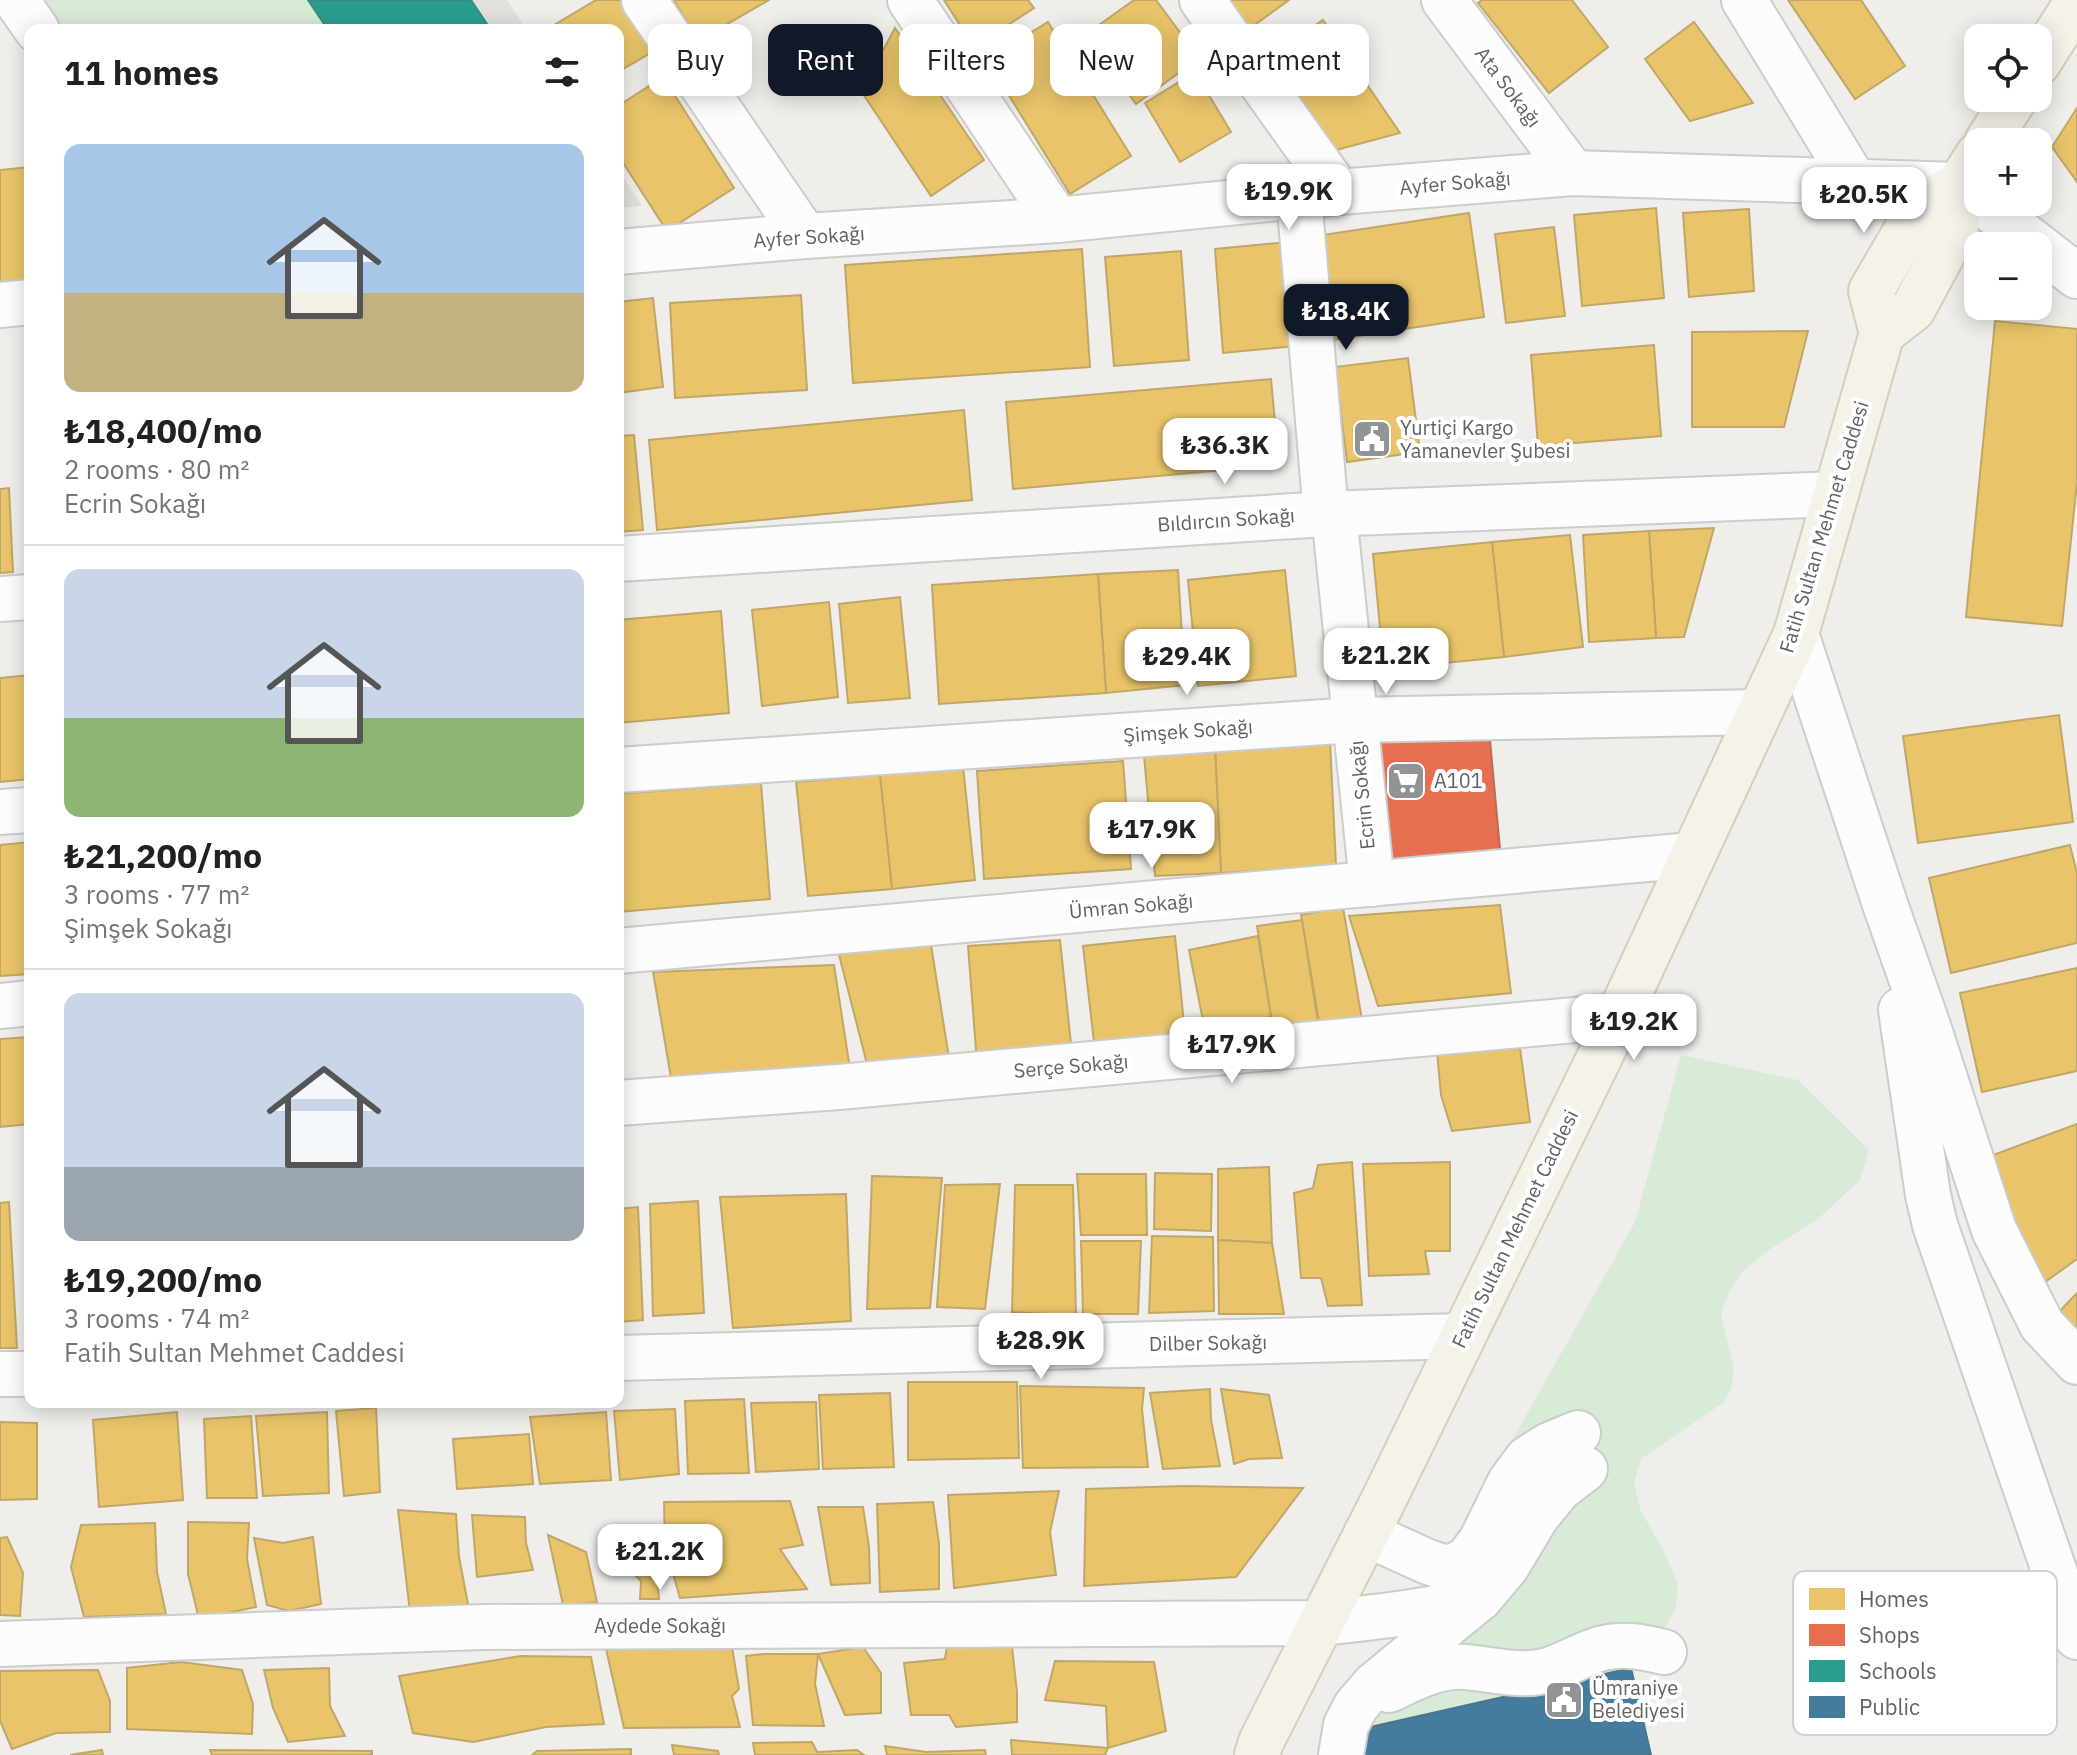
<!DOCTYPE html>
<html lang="en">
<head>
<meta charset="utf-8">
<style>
  :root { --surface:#fff; --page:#f6f6f6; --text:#202124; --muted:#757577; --line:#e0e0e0; --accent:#111827 }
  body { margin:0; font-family:"IBM Plex Sans",sans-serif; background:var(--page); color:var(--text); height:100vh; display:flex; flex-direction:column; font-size:30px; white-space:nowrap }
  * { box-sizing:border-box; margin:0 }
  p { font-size:26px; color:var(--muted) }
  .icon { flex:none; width:44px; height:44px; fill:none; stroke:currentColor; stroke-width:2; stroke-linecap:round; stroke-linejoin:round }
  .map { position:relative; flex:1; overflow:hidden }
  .panel { position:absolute; left:24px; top:24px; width:600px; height:1384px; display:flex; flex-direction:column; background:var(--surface); border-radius:16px; box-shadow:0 4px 20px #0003 }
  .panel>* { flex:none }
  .guide { position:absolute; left:648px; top:24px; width:760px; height:72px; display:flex; gap:16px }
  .controls { position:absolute; left:1964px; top:24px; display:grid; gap:16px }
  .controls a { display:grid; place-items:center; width:88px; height:88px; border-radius:16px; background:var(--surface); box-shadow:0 4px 20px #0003; font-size:40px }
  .price { position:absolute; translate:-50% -68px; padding:0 18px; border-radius:16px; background:#fff; color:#222; font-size:26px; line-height:52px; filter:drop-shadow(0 2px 4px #0008) }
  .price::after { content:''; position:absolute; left:50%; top:48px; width:24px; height:18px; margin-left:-12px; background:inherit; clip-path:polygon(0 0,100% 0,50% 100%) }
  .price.current { background:var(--accent); color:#fff }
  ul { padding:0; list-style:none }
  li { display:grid; align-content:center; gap:16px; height:424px; padding:0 40px }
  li+li { border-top:2px solid var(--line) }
  li span { display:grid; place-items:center; height:248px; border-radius:16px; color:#555 }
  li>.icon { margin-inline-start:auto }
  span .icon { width:144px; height:144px; fill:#fffc; stroke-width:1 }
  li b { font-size:34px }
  h2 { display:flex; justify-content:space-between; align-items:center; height:96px; padding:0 40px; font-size:34px }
  .pill { padding:0 28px; border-radius:16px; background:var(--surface); box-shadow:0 4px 20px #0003; font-size:28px; line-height:72px }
  .pill.current { background:var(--accent); color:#fff }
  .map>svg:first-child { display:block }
  .education { fill:#e2e0da }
  .green { fill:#d8ebd6 }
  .homes { fill:#e9c46a; stroke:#c0a769; stroke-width:2 }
  .shops { fill:#e76f51; stroke:#be6b58; stroke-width:2 }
  .schools { fill:#2a9d8f; stroke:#3a8c83; stroke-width:2 }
  .public { fill:#457b9d; stroke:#4d748d; stroke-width:2 }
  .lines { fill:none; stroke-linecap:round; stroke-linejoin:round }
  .minor-casing { stroke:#cbcccc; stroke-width:48 }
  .major-casing { stroke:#d7ceb8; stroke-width:48 }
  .minor { stroke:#fdfcfc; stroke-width:44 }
  .major { stroke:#f4f2e9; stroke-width:44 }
  .labels { text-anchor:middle; stroke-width:8; stroke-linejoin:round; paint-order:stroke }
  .street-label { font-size:20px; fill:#5f6368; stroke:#fff }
  .poi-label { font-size:20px; fill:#5f6368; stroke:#fff; text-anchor:start }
  .key { fill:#fff; stroke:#cfd0d2; stroke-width:2 }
  .key-label { font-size:22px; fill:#5f6368 }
</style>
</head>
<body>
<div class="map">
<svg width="2077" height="1755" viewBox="0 0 2077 1755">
  <rect width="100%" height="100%" fill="#efeeea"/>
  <!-- education -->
  <g class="education">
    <polygon points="307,0 507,0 527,30 327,30"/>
    <polygon points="618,169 642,206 618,208"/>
  </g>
  <!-- green -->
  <g class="green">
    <polygon points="38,0 307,0 327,30 58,30"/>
    <polygon points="1681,1055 1798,1080 1869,1150 1860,1180 1818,1219 1773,1247 1745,1269 1729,1291 1721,1313 1734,1371 1731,1389 1724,1402 1641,1459 1634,1483 1640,1509 1665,1554 1678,1584 1676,1607 1659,1640 1631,1668 1348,1732 1635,1222"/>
  </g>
  <!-- homes -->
  <g class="homes">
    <polygon points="596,0 624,0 654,51 618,72 618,30 557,30 554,25"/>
    <polygon points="674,0 769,0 698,41"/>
    <polygon points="944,0 1028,0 1034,8 974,47"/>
    <polygon points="1134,0 1156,0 1199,58 1136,104 1085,35"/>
    <polygon points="1227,0 1289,0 1249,29"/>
    <polygon points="1482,0 1572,0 1608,47 1549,93 1478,3"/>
    <polygon points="1788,0 1861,0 1905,66 1855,99"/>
    <polygon points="1323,20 1400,133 1321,154 1259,63"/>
    <polygon points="1048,22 1131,156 1070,194 987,60"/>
    <polygon points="1694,22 1753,103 1690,121 1645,59"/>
    <polygon points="895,28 984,160 931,196 861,91"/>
    <polygon points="1195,72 1231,132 1180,162 1145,103"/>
    <polygon points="663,77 734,188 667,231 618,155 618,106"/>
    <polygon points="2077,108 2077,182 2052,147"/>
    <polygon points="30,167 30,280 0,283 0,170"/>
    <polygon points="1656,208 1664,298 1582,306 1574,215"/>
    <polygon points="1749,209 1754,291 1689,297 1683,213"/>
    <polygon points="1469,213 1484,317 1331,340 1316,236"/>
    <polygon points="1554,227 1565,316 1506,323 1495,234"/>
    <polygon points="1287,242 1295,346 1223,353 1215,249"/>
    <polygon points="1082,249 1090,367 853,383 845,265"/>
    <polygon points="1181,251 1189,360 1114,366 1105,257"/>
    <polygon points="801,295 807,390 675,398 670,303"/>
    <polygon points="653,298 663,387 618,393 618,302"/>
    <polygon points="1995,321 2077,329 2077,482 2062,626 1966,617"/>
    <polygon points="1808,331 1784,427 1692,427 1692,332"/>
    <polygon points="1654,345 1661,436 1538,446 1531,355"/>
    <polygon points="1408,358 1420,452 1347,462 1335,367"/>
    <polygon points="1271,379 1279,465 1013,489 1006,402"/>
    <polygon points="964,410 972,500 657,530 649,440"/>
    <polygon points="634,435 643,530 618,532 618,436"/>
    <polygon points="9,488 13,572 0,573 0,489"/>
    <polygon points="28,495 30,495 30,559"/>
    <polygon points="1714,528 1684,637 1656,638 1649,531"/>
    <polygon points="1649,531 1656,638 1589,642 1583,535"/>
    <polygon points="1570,535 1583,647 1504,657 1492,542"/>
    <polygon points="1492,542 1504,657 1384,669 1373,554"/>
    <polygon points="1178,570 1185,685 1106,693 1098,574"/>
    <polygon points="1285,570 1296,676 1198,686 1188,580"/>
    <polygon points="1098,574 1106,693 939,704 932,585"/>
    <polygon points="900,597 910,698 848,703 839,604"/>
    <polygon points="829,602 838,697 762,706 752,610"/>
    <polygon points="721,611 729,713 618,723 618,620"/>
    <polygon points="30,675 30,779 0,782 0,678"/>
    <polygon points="2059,715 2073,822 1918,843 1903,736"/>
    <polygon points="1330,741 1336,866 1221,873 1215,747"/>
    <polygon points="1215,747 1221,873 1155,876 1144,756"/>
    <polygon points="1123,761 1131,869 984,879 977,771"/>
    <polygon points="963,766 975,880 892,889 880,775"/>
    <polygon points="880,775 892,889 808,896 796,782"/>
    <polygon points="761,783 770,899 619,912 618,794"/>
    <polygon points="30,842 30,974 0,976 0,845"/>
    <polygon points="2070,845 2077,873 2077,943 1951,973 1929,878"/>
    <polygon points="1500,905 1511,993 1378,1006 1349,916"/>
    <polygon points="1343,907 1363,1026 1321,1033 1301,915"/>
    <polygon points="1302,920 1319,1029 1274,1036 1257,926"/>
    <polygon points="1175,936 1186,1042 1095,1051 1083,946"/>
    <polygon points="1258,936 1274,1036 1208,1046 1189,950"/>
    <polygon points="1060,940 1072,1053 977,1063 968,946"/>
    <polygon points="931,945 949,1058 867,1064 838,951"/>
    <polygon points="834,965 850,1069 671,1078 653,972"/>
    <polygon points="2077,968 2077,1071 1982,1092 1960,993"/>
    <polygon points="30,1037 30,1124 0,1127 0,1039"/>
    <polygon points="1520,1048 1530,1122 1452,1131 1441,1095 1437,1052"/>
    <polygon points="2077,1124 2077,1259 2037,1288 1985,1158"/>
    <polygon points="1352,1162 1362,1305 1328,1306 1321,1278 1301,1278 1294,1193 1313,1188 1318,1165"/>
    <polygon points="1450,1162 1450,1251 1425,1251 1429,1274 1369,1276 1363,1164"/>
    <polygon points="1269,1167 1272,1243 1218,1240 1218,1169"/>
    <polygon points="1155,1173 1212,1174 1211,1231 1154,1229"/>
    <polygon points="1077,1174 1146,1174 1147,1235 1081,1235"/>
    <polygon points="872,1176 942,1178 930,1308 867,1309"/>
    <polygon points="1000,1184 985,1309 937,1307 945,1185"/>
    <polygon points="1015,1185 1073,1185 1076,1316 1012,1312"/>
    <polygon points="846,1194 851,1321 733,1328 720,1197"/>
    <polygon points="698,1201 704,1313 653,1316 650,1204"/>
    <polygon points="9,1202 17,1348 0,1348 0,1203"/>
    <polygon points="638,1207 643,1320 618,1322 618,1209"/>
    <polygon points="1152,1236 1213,1237 1214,1311 1149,1313"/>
    <polygon points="1218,1240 1272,1243 1284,1314 1219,1314"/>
    <polygon points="1081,1241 1141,1241 1138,1314 1083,1314"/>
    <polygon points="2077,1293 2077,1338 2055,1316"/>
    <polygon points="908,1382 1017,1382 1019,1458 908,1460"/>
    <polygon points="1020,1386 1144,1388 1142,1409 1148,1467 1023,1468"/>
    <polygon points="1210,1389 1211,1420 1220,1466 1163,1469 1150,1393"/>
    <polygon points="1221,1389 1269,1395 1282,1458 1249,1459 1234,1464"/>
    <polygon points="890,1393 894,1467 823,1469 819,1395"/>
    <polygon points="744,1399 749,1473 688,1474 685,1401"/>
    <polygon points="816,1402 819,1469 756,1472 751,1403"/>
    <polygon points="376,1408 380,1492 344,1496 336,1411"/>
    <polygon points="675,1409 679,1474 620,1480 614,1411"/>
    <polygon points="177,1412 183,1500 99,1507 93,1420"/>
    <polygon points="327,1412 329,1493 263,1496 256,1416"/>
    <polygon points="606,1412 611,1480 540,1484 530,1417"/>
    <polygon points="251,1416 257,1498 207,1498 204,1419"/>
    <polygon points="0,1422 37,1423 37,1499 0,1500"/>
    <polygon points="529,1434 533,1484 457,1489 453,1439"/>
    <polygon points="1185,1486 1303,1488 1236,1577 1084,1586 1086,1489"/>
    <polygon points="1059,1491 1050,1532 1056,1575 954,1588 948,1495"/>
    <polygon points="790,1501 803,1545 780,1549 807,1589 680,1598 665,1546 664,1502"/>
    <polygon points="933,1502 939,1543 939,1589 880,1592 877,1504"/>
    <polygon points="818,1507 863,1507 869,1547 870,1583 831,1585"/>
    <polygon points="398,1510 456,1514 459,1557 468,1604 410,1612"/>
    <polygon points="472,1515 525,1517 526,1543 533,1570 477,1577"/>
    <polygon points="188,1522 249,1523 247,1559 256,1607 199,1619 188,1574"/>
    <polygon points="155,1523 157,1572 166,1614 84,1617 71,1567 81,1525"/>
    <polygon points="622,1531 654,1540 659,1599 640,1599 641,1581 629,1569"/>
    <polygon points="548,1535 586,1552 597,1602 563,1605"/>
    <polygon points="7,1537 23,1573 20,1616 0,1615 0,1538"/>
    <polygon points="313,1537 321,1604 289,1611 267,1605 254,1538 283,1543"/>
    <polygon points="1011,1638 1017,1692 1017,1722 956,1727 949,1715 911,1715 904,1663 945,1659 947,1646"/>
    <polygon points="732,1647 739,1689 732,1696 740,1727 624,1728 606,1649"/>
    <polygon points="863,1647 881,1673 881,1713 845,1715 818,1654"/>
    <polygon points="764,1654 818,1654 815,1684 824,1726 753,1725 746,1656"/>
    <polygon points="521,1656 591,1657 604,1724 546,1727 473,1742 413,1733 399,1676"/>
    <polygon points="1055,1661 1154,1662 1166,1731 1108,1748 1106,1706 1045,1700"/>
    <polygon points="181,1662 242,1670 253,1704 252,1734 127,1729 127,1668"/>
    <polygon points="329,1668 330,1706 345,1736 288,1742 273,1708 264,1670"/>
    <polygon points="98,1670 110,1701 110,1732 56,1733 12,1749 0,1721 0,1671"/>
    <polygon points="1011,1740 1108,1748 1105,1755 1012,1755"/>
    <polygon points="812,1742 817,1752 857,1750 864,1755 755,1755 753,1743"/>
    <polygon points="672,1745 718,1751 719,1755 674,1755"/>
    <polygon points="885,1746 926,1752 985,1750 986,1755 887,1755"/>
    <polygon points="631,1749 631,1755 532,1755 537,1751"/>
    <polygon points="102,1750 103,1755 70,1755"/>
    <polygon points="210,1750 372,1751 372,1755 212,1755"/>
  </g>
  <!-- shops -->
  <polygon class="shops" points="1489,729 1500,849 1378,861 1367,741"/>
  <!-- schools -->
  <polygon class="schools" points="308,0 471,0 491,30 328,30"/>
  <!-- public -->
  <polygon class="public" points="1631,1668 1651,1755 1353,1755 1348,1732"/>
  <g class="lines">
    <defs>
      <g id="minor">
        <polyline points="16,0 37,30"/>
        <polyline points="644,0 805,236"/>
        <polyline points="910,0 1057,220"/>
        <polyline points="1202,0 1339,192"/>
        <polyline points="1444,0 1573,173"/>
        <polyline points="1744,0 1855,182"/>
        <polyline points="1299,197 1326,514"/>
        <polyline points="1981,202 2038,246"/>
        <polyline points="2038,246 2077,276"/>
        <polyline points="618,252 805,236 1057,220 1339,192 1573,173 1959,185 1972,196"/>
        <polyline points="0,305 30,302"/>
        <polyline points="1334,514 1372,884"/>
        <polyline points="618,559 1326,514 1836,494"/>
        <polyline points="0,599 30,597"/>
        <polyline points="1796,634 1886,907 1928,1026 1994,1230 2042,1325 2077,1362"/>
        <polyline points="618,770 1354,720 1759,712"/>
        <polyline points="0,812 30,810"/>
        <polyline points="618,951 1692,855"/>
        <polyline points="0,1006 30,1003"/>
        <polyline points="1901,1010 1928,1195 1935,1225 2077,1637"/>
        <polyline points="618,1103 839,1087 1619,1016"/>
        <polyline points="618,1358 1463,1336"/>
        <polyline points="0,1374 30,1374"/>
        <polyline points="1366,1534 1428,1562 1443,1567 1456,1566 1468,1558 1481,1541 1510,1482 1527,1459 1549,1445 1578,1433"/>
        <path d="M0,1644L483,1627L1321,1623C1375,1617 1428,1612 1480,1598"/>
        <path d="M1389,1690C1412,1679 1438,1665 1465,1667C1492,1669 1518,1677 1545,1671C1565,1666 1583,1653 1603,1648C1624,1643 1643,1647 1664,1652"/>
        <polyline points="1341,1755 1346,1725 1356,1706 1374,1685 1480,1598 1507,1566 1537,1516 1559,1489 1585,1469"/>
      </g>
      <g id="major">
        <polyline points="2038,63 2077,2"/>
        <polyline points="1987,142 2015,98"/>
        <polyline points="1882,333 1913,309 1956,229 1959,185"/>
        <polyline points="1257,1755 1261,1742 1384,1499 1604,1048 1796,634 1882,333 1871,291 1920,207 1959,185 1978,155"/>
      </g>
    </defs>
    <!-- minor casing -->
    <use href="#minor" class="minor-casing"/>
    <!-- major casing -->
    <use href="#major" class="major-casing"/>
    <!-- minor -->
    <use href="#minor" class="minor"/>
    <!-- major -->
    <use href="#major" class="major"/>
  </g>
  <!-- icons -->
  <defs>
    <symbol id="civic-square" viewBox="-11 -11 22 22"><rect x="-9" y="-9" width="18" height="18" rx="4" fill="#919496" stroke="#fff"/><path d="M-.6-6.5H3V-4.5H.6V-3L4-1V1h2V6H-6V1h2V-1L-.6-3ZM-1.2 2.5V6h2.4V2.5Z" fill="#fff"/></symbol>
    <symbol id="supermarket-square" viewBox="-11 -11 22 22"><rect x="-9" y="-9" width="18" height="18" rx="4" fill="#919496" stroke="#fff"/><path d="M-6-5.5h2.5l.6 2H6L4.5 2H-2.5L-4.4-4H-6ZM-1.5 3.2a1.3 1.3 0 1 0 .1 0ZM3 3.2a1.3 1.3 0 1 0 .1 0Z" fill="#fff"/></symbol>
  </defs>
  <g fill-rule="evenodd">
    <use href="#civic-square" x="1350" y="417" width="44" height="44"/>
    <use href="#supermarket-square" x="1384" y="759" width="44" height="44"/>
    <use href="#civic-square" x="1542" y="1678" width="44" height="44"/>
  </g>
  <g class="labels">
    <!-- street labels -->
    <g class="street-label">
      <text transform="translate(1508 87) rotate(53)" y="7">Ata Sokağı</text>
      <text transform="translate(1455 183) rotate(-5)" y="7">Ayfer Sokağı</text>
      <text transform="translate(809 237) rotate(-4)" y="7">Ayfer Sokağı</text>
      <text transform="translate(1226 520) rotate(-4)" y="7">Bıldırcın Sokağı</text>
      <text transform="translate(1824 527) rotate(-73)" y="7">Fatih Sultan Mehmet Caddesi</text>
      <text transform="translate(1188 731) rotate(-4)" y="7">Şimşek Sokağı</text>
      <text transform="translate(1362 795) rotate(-96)" y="7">Ecrin Sokağı</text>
      <text transform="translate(1131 906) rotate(-5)" y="7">Ümran Sokağı</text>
      <text transform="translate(1071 1066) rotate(-5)" y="7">Serçe Sokağı</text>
      <text transform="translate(1515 1229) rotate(-64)" y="7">Fatih Sultan Mehmet Caddesi</text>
      <text transform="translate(1208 1343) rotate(-1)" y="7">Dilber Sokağı</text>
      <text x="660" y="1633">Aydede Sokağı</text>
    </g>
    <!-- poi labels -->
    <g class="poi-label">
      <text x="1400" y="435">Yurtiçi Kargo<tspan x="1400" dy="23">Yamanevler Şubesi</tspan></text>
      <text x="1434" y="788">A101</text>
      <text x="1592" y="1695">Ümraniye<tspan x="1592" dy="23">Belediyesi</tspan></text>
    </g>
  </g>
  <!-- legend -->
  <rect x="1793" y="1571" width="264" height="164" rx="12" class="key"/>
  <rect x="1809" y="1588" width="36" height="22" fill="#e9c46a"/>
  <rect x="1809" y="1624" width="36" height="22" fill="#e76f51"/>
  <rect x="1809" y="1660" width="36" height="22" fill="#2a9d8f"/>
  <rect x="1809" y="1696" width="36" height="22" fill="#457b9d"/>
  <g class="key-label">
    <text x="1859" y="1607">Homes</text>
    <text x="1859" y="1643">Shops</text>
    <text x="1859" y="1679">Schools</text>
    <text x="1859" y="1715">Public</text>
  </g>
</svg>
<div class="controls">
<a><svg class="icon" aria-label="locate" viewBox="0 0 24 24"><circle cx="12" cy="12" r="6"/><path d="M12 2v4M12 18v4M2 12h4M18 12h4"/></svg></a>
<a>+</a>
<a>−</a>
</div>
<b class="price" style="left:1289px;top:232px">₺19.9K</b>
<b class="price" style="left:1864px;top:235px">₺20.5K</b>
<b class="price current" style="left:1346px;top:352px">₺18.4K</b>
<b class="price" style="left:1225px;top:486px">₺36.3K</b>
<b class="price" style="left:1386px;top:696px">₺21.2K</b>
<b class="price" style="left:1187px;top:697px">₺29.4K</b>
<b class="price" style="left:1152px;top:870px">₺17.9K</b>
<b class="price" style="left:1634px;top:1062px">₺19.2K</b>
<b class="price" style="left:1232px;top:1085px">₺17.9K</b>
<b class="price" style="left:1041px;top:1381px">₺28.9K</b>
<b class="price" style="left:660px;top:1592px">₺21.2K</b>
<div class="guide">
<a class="pill">Buy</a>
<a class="pill current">Rent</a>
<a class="pill">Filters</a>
<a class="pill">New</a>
<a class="pill">Apartment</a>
</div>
<section class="panel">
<h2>11 homes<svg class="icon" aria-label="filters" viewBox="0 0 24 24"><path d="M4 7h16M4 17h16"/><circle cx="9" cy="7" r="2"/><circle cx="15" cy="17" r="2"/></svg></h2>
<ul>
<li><span style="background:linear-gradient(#a9c7e8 60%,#c2b280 0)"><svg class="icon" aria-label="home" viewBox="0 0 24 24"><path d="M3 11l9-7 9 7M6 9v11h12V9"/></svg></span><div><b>₺18,400/mo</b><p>2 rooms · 80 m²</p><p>Ecrin Sokağı</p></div></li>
<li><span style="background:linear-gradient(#c9d6e8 60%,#8fb573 0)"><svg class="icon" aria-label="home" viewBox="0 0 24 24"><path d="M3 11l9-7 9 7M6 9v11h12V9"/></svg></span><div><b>₺21,200/mo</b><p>3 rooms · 77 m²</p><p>Şimşek Sokağı</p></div></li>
<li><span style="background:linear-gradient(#c9d6e8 70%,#9aa5b1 0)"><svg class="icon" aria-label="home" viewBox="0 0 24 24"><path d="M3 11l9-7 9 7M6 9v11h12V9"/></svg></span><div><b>₺19,200/mo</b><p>3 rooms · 74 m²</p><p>Fatih Sultan Mehmet Caddesi</p></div></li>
</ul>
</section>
</div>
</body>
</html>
